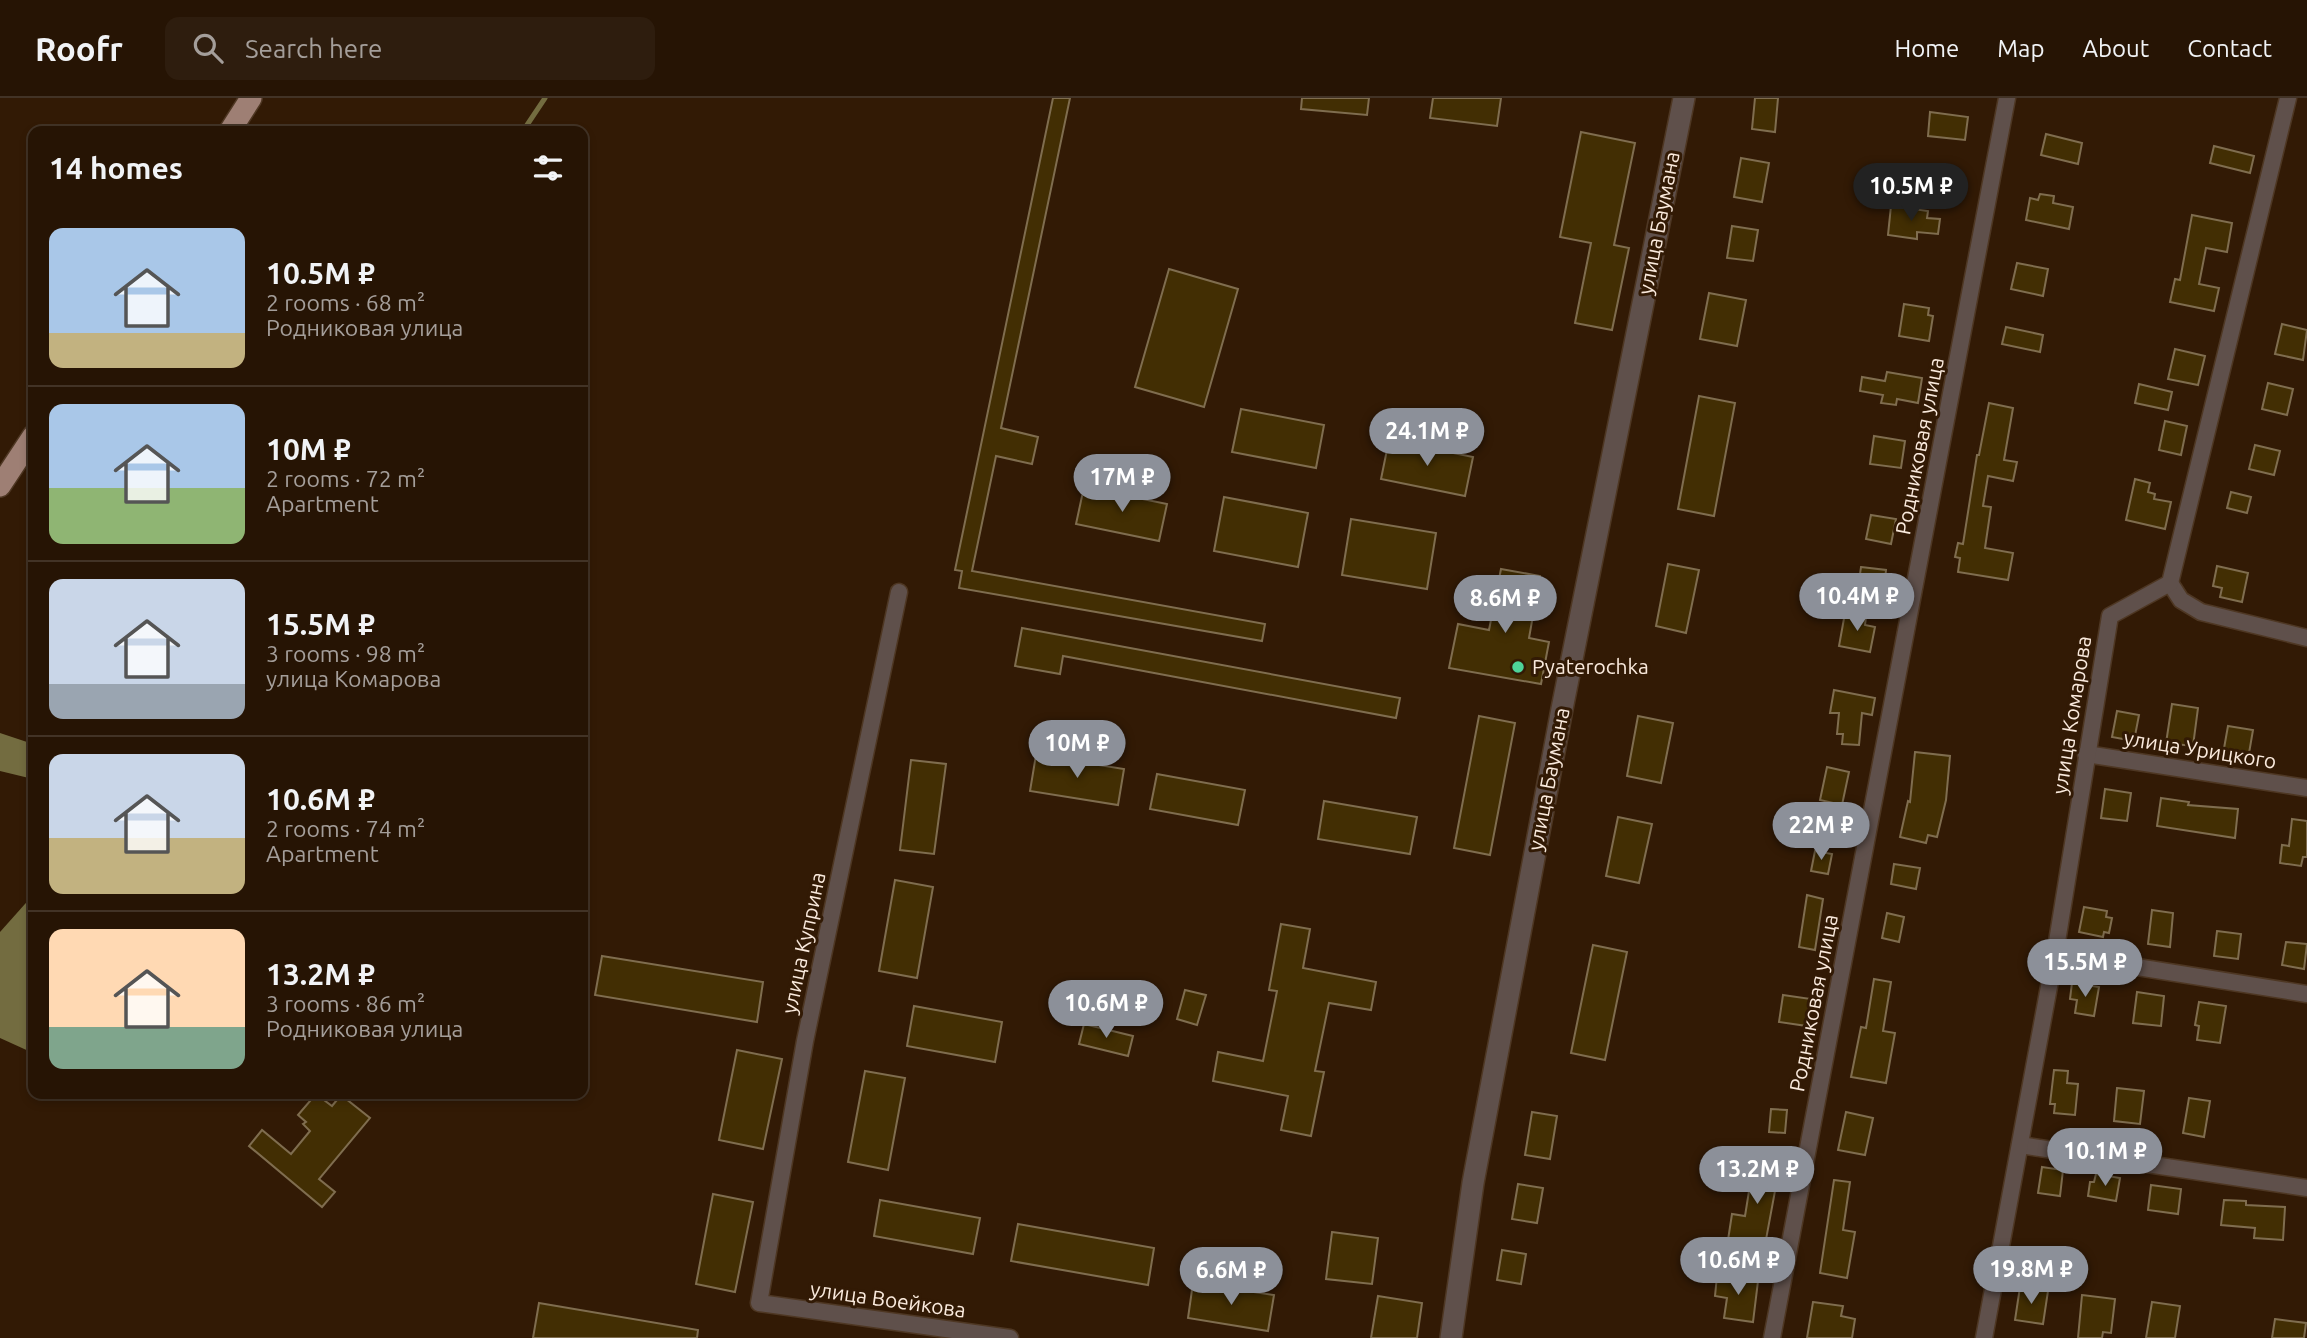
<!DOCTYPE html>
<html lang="en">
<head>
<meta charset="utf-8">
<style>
  :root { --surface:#261404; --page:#2e1d0e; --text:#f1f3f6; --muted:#a49e9a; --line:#423326; --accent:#8c9099 }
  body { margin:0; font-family:Ubuntu,sans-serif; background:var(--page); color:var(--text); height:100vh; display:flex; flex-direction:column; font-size:26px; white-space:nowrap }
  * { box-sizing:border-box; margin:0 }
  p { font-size:23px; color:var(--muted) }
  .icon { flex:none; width:38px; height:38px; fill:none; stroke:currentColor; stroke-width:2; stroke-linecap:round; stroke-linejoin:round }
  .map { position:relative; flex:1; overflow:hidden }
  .drawer { position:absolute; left:28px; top:28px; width:560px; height:973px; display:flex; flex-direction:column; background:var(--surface); border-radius:14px; box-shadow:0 4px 10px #0003,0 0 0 2px var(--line) }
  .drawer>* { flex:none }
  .price { position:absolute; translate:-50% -60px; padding:0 16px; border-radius:24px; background:var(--accent); color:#fff; font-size:23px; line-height:46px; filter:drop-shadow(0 2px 4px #0008) }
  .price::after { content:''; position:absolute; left:50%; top:42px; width:21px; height:16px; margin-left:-10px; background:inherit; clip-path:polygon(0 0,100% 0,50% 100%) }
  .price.current { background:#222; color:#fff }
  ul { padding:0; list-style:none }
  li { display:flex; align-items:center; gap:21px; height:175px; padding:0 21px }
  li+li { border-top:2px solid var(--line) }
  li span { display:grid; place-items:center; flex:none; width:196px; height:140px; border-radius:14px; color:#555 }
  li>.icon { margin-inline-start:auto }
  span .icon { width:84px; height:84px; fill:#fffc; stroke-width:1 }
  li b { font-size:30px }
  h2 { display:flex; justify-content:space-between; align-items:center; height:84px; padding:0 21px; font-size:30px }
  header { display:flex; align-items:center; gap:42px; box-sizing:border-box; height:98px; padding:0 35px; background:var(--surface); border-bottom:2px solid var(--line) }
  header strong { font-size:33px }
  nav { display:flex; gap:38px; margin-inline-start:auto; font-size:24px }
  .search { width:490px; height:63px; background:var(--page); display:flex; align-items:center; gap:18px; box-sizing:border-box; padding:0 24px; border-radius:14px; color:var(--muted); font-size:26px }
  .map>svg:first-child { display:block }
  .water { fill:#736c40 }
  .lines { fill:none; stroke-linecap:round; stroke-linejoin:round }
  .stream { stroke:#736c40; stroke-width:5 }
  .building { fill:#422e03; stroke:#7f6d4f; stroke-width:2 }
  .minor-casing { stroke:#4e3723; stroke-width:19 }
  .tertiary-casing { stroke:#4e3723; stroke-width:24 }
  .primary-casing { stroke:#4e3723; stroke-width:24 }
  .minor { stroke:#5f504b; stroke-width:16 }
  .tertiary { stroke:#5f504b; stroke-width:21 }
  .primary { stroke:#9e7f74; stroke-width:21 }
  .poi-dot { fill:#4ed399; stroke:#321a05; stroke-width:2.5 }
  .labels { text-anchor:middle; stroke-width:6; stroke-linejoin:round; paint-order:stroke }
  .street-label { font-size:21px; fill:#faeadd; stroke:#321a05 }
  .poi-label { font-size:21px; fill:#faeadd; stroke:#321a05; text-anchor:start }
</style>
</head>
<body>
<header>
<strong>Roofr</strong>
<div class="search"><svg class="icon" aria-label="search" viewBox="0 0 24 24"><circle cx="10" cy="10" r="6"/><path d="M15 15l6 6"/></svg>Search here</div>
<nav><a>Home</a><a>Map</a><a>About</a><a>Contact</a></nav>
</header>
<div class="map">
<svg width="2307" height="1240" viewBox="0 0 2307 1240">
  <rect width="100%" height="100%" fill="#321a05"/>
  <!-- water -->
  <g class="water">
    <polygon points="0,635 33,646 33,681 0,673"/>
    <polygon points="33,797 33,955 0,940 0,834"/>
  </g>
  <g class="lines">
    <!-- stream -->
    <polyline class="stream" points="523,33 545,0"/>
  </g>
  <!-- building -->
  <g class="building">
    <polygon points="1053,0 1070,0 1001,330 1038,339 1032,366 996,358 972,473 1265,526 1262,543 959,490 962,473 955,472"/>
    <polygon points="1302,0 1369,0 1367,17 1301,11"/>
    <polygon points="1433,0 1501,0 1497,28 1430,20"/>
    <polygon points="1755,0 1778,0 1775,34 1752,31"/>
    <polygon points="1930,14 1968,19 1965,42 1928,38"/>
    <polygon points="1581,34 1635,45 1614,147 1629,150 1612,232 1575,225 1591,145 1560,139"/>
    <polygon points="2046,36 2082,45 2078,66 2041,57"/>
    <polygon points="2214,48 2254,58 2250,75 2210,65"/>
    <polygon points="1741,60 1769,65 1762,104 1734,99"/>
    <polygon points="2040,96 2054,98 2053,105 2073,109 2069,131 2026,122 2030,100 2038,102"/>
    <polygon points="1891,108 1928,113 1927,120 1940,121 1938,136 1917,134 1917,141 1888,137"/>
    <polygon points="2192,117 2232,125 2227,154 2206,150 2199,186 2219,190 2214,213 2170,204 2175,181 2180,182"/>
    <polygon points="1732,128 1758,132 1753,163 1727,160"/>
    <polygon points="2017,165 2048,171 2043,198 2011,191"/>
    <polygon points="1169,171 1238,191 1204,309 1135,289"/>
    <polygon points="1709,195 1746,202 1737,248 1700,241"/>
    <polygon points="1904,206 1929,210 1928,217 1933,218 1929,243 1899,238"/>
    <polygon points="2282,226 2307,232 2303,262 2275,256"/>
    <polygon points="2006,229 2043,237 2040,254 2002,246"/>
    <polygon points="2175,251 2205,258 2198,287 2168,281"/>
    <polygon points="1887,274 1922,280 1918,305 1897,301 1896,307 1881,305 1883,297 1860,293 1862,279 1885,283"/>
    <polygon points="2268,285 2293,291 2287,317 2262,311"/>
    <polygon points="2139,286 2172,294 2168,312 2135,305"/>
    <polygon points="1699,298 1735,305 1714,418 1678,411"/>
    <polygon points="1989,305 2013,310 2004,362 2017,364 2013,383 1988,378 1983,408 1991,409 1985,450 2013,455 2008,482 1958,474 1960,460 1955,459 1958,445 1963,446 1977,357 1979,357"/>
    <polygon points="1241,311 1324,327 1316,370 1232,354"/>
    <polygon points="2165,323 2187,328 2181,357 2159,352"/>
    <polygon points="1874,338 1905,343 1901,370 1870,366"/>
    <polygon points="1389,342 1473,359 1465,398 1381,381"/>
    <polygon points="2255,347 2280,353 2274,377 2249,371"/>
    <polygon points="2135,381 2150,385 2148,394 2155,396 2154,401 2171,404 2165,431 2126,422"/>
    <polygon points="1084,389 1167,406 1159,443 1076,426"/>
    <polygon points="2231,394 2251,399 2247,415 2227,410"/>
    <polygon points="1224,399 1308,415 1298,469 1214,453"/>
    <polygon points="1871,417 1896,421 1891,446 1866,441"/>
    <polygon points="1351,421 1436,435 1427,491 1342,477"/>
    <polygon points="1668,466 1699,472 1686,535 1656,528"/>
    <polygon points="2217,468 2248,475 2242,504 2220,499 2222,490 2213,488"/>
    <polygon points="1861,469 1886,472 1884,493 1858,490"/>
    <polygon points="1501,471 1540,478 1529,540 1549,544 1541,586 1449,570 1458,526 1489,532"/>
    <polygon points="1845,515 1866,519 1865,527 1875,529 1870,554 1839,548"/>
    <polygon points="1022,530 1400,600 1396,620 1063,558 1060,576 1015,568"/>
    <polygon points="1834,592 1875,600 1872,617 1862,615 1859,647 1842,646 1843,636 1837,636 1839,615 1830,615"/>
    <polygon points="2172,606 2198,610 2193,648 2166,645"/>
    <polygon points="2117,613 2139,617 2134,643 2112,639"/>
    <polygon points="1479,618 1515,625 1490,757 1454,750"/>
    <polygon points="1638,618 1673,625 1661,685 1627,678"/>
    <polygon points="2228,628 2253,632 2248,661 2223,656"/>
    <polygon points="1915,654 1950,658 1946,702 1937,739 1928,737 1926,745 1900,739 1908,703 1910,704"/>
    <polygon points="1036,657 1124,671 1118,707 1030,693"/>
    <polygon points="911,662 946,666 934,756 900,752"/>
    <polygon points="1827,669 1849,674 1842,707 1820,702"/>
    <polygon points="1157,676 1245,692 1238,727 1150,711"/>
    <polygon points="2105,691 2131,695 2127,723 2101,720"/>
    <polygon points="2161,700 2189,704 2188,707 2238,711 2235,740 2157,728"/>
    <polygon points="1324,703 1417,719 1410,756 1318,741"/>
    <polygon points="1618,719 1652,726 1639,785 1606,778"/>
    <polygon points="2292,721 2307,723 2307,759 2303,759 2301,768 2280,765 2282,747 2289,748"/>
    <polygon points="1815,753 1832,756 1828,776 1811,773"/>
    <polygon points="1894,766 1920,770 1916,791 1891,786"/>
    <polygon points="895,782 933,789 917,880 879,873"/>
    <polygon points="1807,797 1823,801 1815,852 1799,849"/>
    <polygon points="2084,809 2107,813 2106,819 2112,820 2109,835 2104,834 2103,839 2079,834"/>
    <polygon points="2152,812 2173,815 2170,849 2148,846"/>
    <polygon points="1887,815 1904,819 1899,844 1882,840"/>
    <polygon points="1281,826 1310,831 1303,870 1376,884 1371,912 1329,905 1315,973 1324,974 1311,1038 1281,1032 1288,998 1213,983 1218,954 1263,963 1277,893 1269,892"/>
    <polygon points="2217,833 2241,836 2238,861 2214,858"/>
    <polygon points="2286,844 2307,846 2304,871 2282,867"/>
    <polygon points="1593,847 1627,854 1605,962 1571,955"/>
    <polygon points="602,858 763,884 757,924 595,897"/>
    <polygon points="1874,881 1891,884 1883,933 1895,935 1886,985 1851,979 1861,929 1866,930"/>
    <polygon points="2072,885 2099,889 2094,918 2075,915 2077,902 2070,901"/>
    <polygon points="1185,892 1206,897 1197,927 1177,921"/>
    <polygon points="2137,894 2164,898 2161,928 2133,925"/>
    <polygon points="1783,897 1811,901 1807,928 1779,924"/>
    <polygon points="2199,904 2226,908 2220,945 2197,942 2199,928 2195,927"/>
    <polygon points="914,908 1002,924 995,964 907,948"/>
    <polygon points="1084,926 1133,938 1128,958 1079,946"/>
    <polygon points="737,952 782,961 763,1051 719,1042"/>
    <polygon points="2054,972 2068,973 2067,985 2078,986 2075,1017 2054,1015 2055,1006 2050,1006"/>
    <polygon points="865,973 905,980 888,1072 848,1064"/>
    <polygon points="2117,990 2144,993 2140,1026 2114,1023"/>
    <polygon points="316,996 332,1008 341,997 370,1020 319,1081 335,1094 322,1109 249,1048 262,1032 291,1056 310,1033 303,1026 306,1024 298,1017"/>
    <polygon points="2189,1000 2210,1003 2204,1039 2183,1035"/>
    <polygon points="1771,1011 1787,1012 1785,1035 1769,1034"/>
    <polygon points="1532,1014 1557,1018 1550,1061 1525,1057"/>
    <polygon points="1846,1014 1873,1020 1865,1057 1838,1052"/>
    <polygon points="1754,1062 1780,1066 1765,1147 1728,1142 1732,1116 1745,1118"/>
    <polygon points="2042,1069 2063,1072 2060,1098 2038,1095"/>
    <polygon points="2096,1076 2120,1080 2116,1103 2088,1098 2090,1084 2094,1084"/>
    <polygon points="1834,1082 1850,1084 1843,1132 1855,1134 1847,1180 1820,1175"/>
    <polygon points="1518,1086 1543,1090 1537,1125 1512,1121"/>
    <polygon points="2151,1087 2181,1091 2178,1116 2148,1112"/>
    <polygon points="713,1096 753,1104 735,1194 696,1186"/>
    <polygon points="880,1102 980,1120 973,1156 874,1138"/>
    <polygon points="2224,1102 2246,1103 2246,1107 2285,1109 2283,1142 2254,1140 2255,1130 2221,1127"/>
    <polygon points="1018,1126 1154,1150 1148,1187 1011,1163"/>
    <polygon points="1332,1134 1378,1140 1372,1186 1326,1181"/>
    <polygon points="1502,1152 1526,1156 1521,1186 1497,1182"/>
    <polygon points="1717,1178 1758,1183 1753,1224 1724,1220 1727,1200 1715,1198"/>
    <polygon points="1193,1185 1274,1197 1268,1233 1188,1220"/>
    <polygon points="2020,1189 2048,1193 2043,1226 2015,1222"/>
    <polygon points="2082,1197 2115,1201 2111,1235 2103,1234 2102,1240 2078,1240"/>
    <polygon points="1378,1198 1422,1205 1417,1240 1371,1240"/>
    <polygon points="1813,1204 1843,1208 1841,1218 1855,1221 1852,1240 1807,1240"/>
    <polygon points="2152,1204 2180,1208 2175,1240 2146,1240"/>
    <polygon points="539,1205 698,1232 697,1240 533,1240"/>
    <polygon points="2275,1221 2306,1225 2304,1240 2272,1240"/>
  </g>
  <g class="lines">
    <defs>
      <g id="minor">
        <polyline points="2170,485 2181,502 2201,514 2307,540"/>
        <polyline points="899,494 805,943 759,1205 1010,1240"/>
        <polyline points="2086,656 2307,690"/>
        <polyline points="2055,856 2307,896"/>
        <polyline points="2020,1047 2307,1090"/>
        <polyline points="1772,1240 2007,0"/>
        <polyline points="1984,1240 2055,856 2110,518 2170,485 2288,0"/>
      </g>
      <polyline id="tertiary" points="1451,1240 1473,1085 1562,611 1684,0"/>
      <g id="primary">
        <polyline points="230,33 251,0"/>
        <polyline points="0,388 33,338"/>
      </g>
    </defs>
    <!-- minor casing -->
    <use href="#minor" class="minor-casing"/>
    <!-- tertiary casing -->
    <use href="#tertiary" class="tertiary-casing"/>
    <!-- primary casing -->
    <use href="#primary" class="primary-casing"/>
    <!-- minor -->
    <use href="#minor" class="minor"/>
    <!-- tertiary -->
    <use href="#tertiary" class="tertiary"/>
    <!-- primary -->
    <use href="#primary" class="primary"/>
  </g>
  <!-- markers -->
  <circle class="poi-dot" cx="1518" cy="569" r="7"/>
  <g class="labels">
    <!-- street labels -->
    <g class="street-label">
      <text transform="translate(1659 125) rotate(-79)" y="7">улица Баумана</text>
      <text transform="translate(1920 348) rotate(-79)" y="7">Родниковая улица</text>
      <text transform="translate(2072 617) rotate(-81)" y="7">улица Комарова</text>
      <text transform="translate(2200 652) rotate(9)" y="7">улица Урицкого</text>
      <text transform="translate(1549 681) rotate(-79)" y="7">улица Баумана</text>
      <text transform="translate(804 845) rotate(-78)" y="7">улица Куприна</text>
      <text transform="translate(1814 905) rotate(-79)" y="7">Родниковая улица</text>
      <text transform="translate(888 1202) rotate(8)" y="7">улица Воейкова</text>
    </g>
    <!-- poi labels -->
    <g class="poi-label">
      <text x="1532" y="576">Pyaterochka</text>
    </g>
  </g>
</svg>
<b class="price current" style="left:1911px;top:125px">10.5M ₽</b>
<b class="price" style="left:1427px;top:370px">24.1M ₽</b>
<b class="price" style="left:1122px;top:416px">17M ₽</b>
<b class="price" style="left:1857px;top:535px">10.4M ₽</b>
<b class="price" style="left:1505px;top:537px">8.6M ₽</b>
<b class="price" style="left:1077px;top:682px">10M ₽</b>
<b class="price" style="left:1821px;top:764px">22M ₽</b>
<b class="price" style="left:2085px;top:901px">15.5M ₽</b>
<b class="price" style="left:1106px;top:942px">10.6M ₽</b>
<b class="price" style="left:2105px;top:1090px">10.1M ₽</b>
<b class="price" style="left:1757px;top:1108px">13.2M ₽</b>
<b class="price" style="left:1738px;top:1199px">10.6M ₽</b>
<b class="price" style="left:2031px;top:1208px">19.8M ₽</b>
<b class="price" style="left:1231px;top:1209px">6.6M ₽</b>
<section class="drawer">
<h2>14 homes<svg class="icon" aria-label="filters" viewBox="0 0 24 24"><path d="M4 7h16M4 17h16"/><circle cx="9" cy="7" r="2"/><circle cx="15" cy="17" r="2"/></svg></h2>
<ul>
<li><span style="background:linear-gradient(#a9c7e8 75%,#c2b280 0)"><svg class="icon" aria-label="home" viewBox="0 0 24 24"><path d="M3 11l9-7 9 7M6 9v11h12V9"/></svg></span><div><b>10.5M ₽</b><p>2 rooms · 68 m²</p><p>Родниковая улица</p></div></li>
<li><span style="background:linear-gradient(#a9c7e8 60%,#8fb573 0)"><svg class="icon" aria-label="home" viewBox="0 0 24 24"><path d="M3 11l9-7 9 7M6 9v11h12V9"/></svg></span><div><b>10M ₽</b><p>2 rooms · 72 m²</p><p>Apartment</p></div></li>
<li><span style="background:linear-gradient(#c9d6e8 75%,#9aa5b1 0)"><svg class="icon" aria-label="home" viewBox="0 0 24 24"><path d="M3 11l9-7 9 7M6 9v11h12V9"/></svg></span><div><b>15.5M ₽</b><p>3 rooms · 98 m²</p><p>улица Комарова</p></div></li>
<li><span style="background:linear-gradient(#c9d6e8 60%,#c2b280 0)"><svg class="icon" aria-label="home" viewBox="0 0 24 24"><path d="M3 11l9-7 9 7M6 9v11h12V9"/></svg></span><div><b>10.6M ₽</b><p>2 rooms · 74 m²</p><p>Apartment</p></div></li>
<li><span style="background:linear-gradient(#ffd9b3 70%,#7fa58c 0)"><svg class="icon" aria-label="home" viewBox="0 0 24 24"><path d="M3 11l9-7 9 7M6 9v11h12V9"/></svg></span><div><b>13.2M ₽</b><p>3 rooms · 86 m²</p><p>Родниковая улица</p></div></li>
</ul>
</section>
</div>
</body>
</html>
